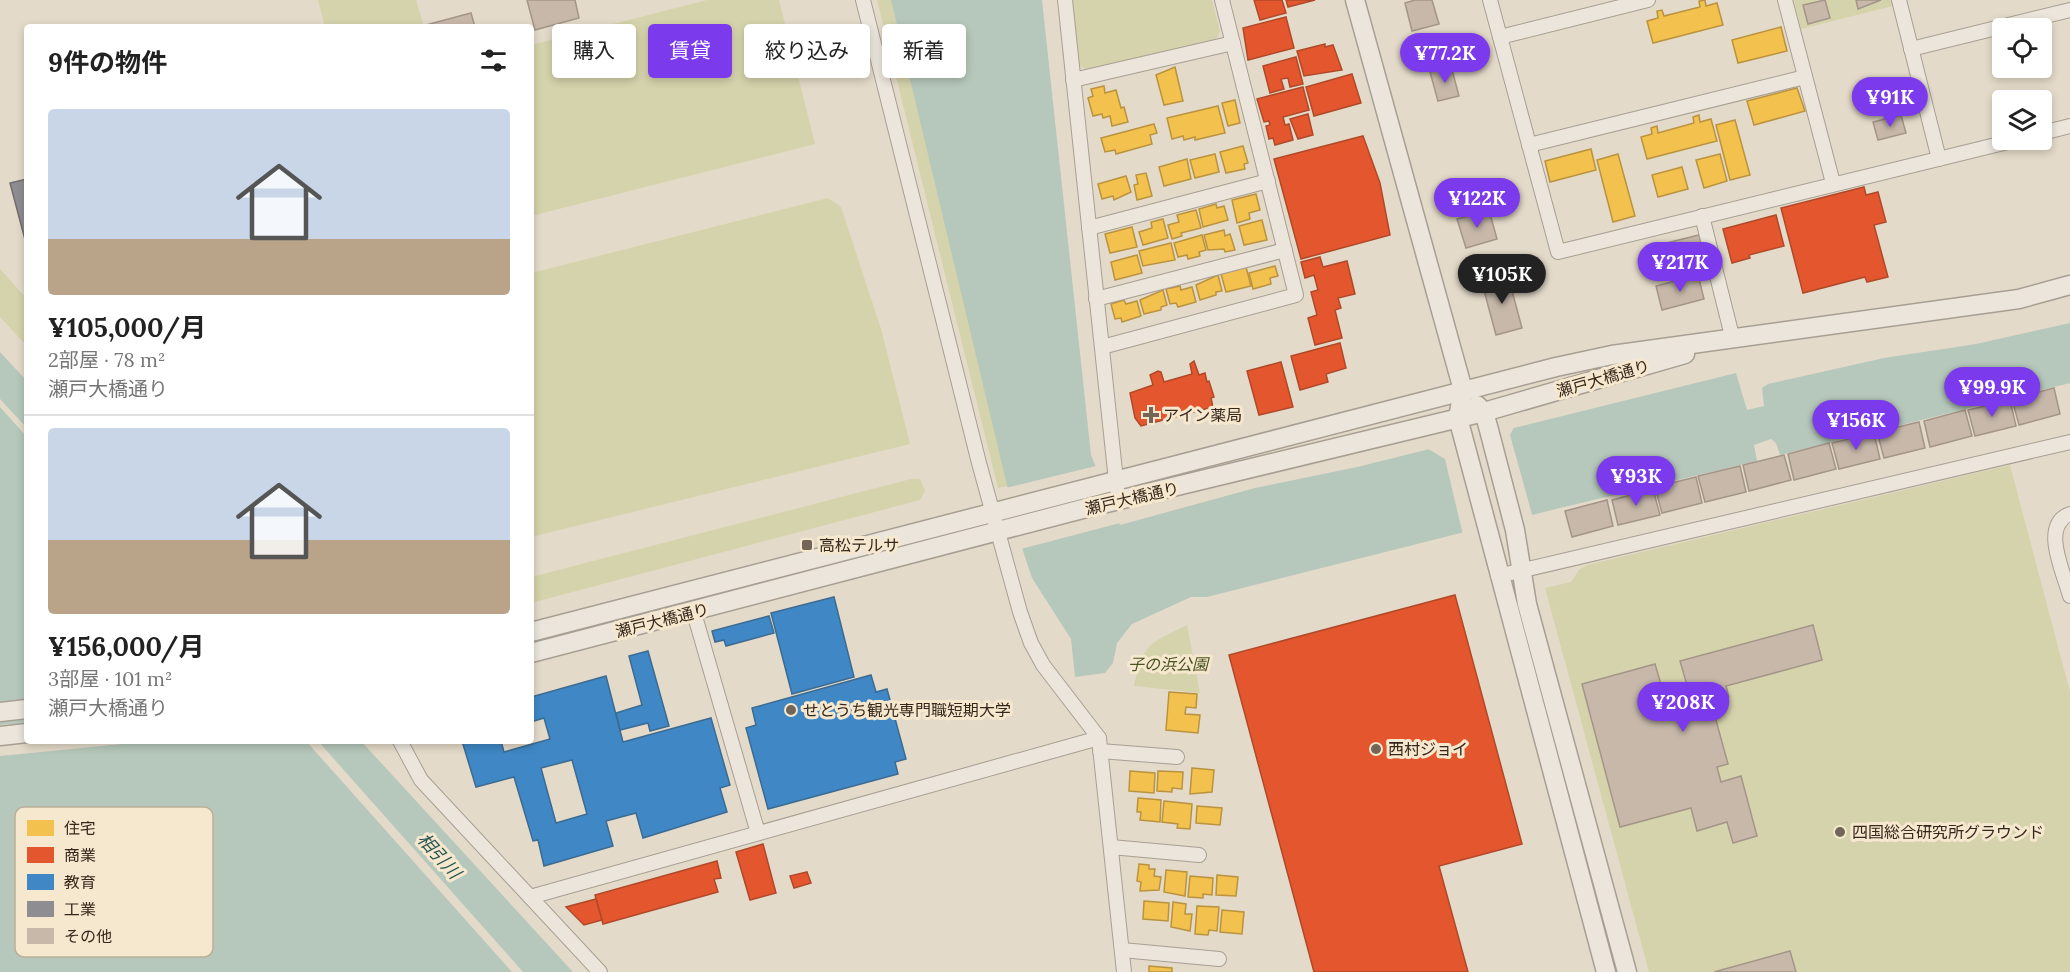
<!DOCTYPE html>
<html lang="ja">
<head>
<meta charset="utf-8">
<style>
  :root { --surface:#fff; --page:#f2f2f2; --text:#222; --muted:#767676; --line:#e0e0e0; --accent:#7c3aed }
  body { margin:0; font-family:Lora,"Noto Sans JP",serif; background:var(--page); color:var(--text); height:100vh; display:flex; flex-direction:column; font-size:22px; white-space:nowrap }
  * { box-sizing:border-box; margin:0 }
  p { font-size:20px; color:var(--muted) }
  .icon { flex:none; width:33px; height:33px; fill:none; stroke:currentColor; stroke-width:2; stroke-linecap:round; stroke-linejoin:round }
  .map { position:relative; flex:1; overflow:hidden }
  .side { position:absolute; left:24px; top:24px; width:510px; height:720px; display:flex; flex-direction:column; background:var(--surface); border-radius:6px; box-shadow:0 3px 9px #0003 }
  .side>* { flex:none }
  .guide { position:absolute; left:552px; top:24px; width:570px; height:54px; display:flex; gap:12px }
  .controls { position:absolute; left:1992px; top:18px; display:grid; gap:12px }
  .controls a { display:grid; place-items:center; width:60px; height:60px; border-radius:6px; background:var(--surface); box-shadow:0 3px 9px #0003; font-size:30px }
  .price { position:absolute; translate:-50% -51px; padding:0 14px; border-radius:21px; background:var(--accent); color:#fff; font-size:20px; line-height:39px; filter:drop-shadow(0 2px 3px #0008) }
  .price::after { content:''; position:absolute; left:50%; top:36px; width:18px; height:14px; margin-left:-9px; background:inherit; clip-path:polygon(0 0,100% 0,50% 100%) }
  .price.active { background:#222; color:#fff }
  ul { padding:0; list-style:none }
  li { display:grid; align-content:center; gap:12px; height:318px; padding:0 24px }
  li+li { border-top:2px solid var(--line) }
  li span { display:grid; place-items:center; height:186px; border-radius:6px; color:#555 }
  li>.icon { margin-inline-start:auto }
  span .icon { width:108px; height:108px; fill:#fffc; stroke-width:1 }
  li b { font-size:26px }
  h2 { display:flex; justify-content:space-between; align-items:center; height:72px; padding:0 24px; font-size:26px }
  .chip { padding:0 21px; border-radius:6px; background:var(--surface); box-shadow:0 3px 9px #0003; font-size:21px; line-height:54px }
  .chip.active { background:var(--accent); color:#fff }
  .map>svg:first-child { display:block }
  .green { fill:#d5d3ab }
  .water { fill:#b6c8bb }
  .pier { fill:#e4dac9 }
  .homes { fill:#f2c14e; stroke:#ba933f; stroke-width:1.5 }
  .shops { fill:#e4572e; stroke:#b04929; stroke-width:1.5 }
  .schools { fill:#3f88c5; stroke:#3c6b92; stroke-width:1.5; fill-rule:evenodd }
  .industry { fill:#8d8d92; stroke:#736e6f; stroke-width:1.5 }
  .building { fill:#c7b8aa; stroke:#a49589; stroke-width:1.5 }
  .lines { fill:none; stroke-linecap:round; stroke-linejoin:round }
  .minor-casing { stroke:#a89f93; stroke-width:16 }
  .tertiary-casing { stroke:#a89f93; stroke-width:21 }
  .minor { stroke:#ebe5db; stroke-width:14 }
  .tertiary { stroke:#ebe5db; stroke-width:18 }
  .poi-dot { fill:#736659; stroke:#f6e8ce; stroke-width:2 }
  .labels { text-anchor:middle; stroke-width:6; stroke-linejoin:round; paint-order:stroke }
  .street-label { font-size:16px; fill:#36271c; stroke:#f6e8ce }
  .poi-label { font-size:16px; fill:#36271c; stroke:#f6e8ce; text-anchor:start }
  .park-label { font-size:16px; font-style:italic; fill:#4a5322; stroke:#f6e8ce }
  .water-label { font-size:18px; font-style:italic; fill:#2a5651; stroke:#f6e8ce }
  .key { fill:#f6e8ce; stroke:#bcae99; stroke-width:1.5 }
  .key-label { font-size:16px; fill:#36271c }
</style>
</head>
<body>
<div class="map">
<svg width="2070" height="972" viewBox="0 0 2070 972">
  <rect width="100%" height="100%" fill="#e4dac9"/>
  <!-- green -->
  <g class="green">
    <polygon points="318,0 416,0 424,27 325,27"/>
    <polygon points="707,0 779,0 815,144 531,216 531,45"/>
    <polygon points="877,0 891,0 1008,486 998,488"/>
    <polygon points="1071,0 1212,0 1220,31 1216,40 1087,70 1079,65"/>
    <polygon points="1794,0 1891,0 1893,6 1801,29"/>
    <polygon points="828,198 841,207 881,329 910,444 531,537 531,273"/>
    <polygon points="0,269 27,299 27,346 0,317"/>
    <polygon points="2010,465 2070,692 2070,972 1649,972 1545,588 1571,582 1579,570 1587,565"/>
    <polygon points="911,479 920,479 925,491 920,500 531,603 531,577"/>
    <path d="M1187,625L1200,693L1134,686C1144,643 1148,644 1187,625Z"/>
  </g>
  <!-- water -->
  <g class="water">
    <polygon points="891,0 1042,0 1091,455 1120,525 1255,488 1357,467 1736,373 1747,410 1764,406 1762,388 1768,384 1884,358 1976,344 2070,323 2070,383 1780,455 1776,443 1771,439 1754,445 1757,461 1560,508 1207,597 1191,597 1132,624 1117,643 1113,663 1105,673 1075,677 1071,639 1032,578 1022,548"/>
    <polygon points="0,352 27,381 27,428 0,399"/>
    <polygon points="0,407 27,437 27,741 306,741 512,972 0,972"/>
    <polygon points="318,741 361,741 573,972 523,972"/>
  </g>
  <!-- pier -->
  <g class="pier">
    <polygon points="1515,425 1510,435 1533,518 1463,535 1445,459 1425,447"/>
    <polygon points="1096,466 1120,523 1021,549 1006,488"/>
    <polygon points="27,723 27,741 153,741 0,756 0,725"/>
  </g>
  <!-- homes -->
  <g class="homes">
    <polygon points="1705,0 1706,6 1717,3 1723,25 1653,43 1647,21 1658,18 1657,11 1662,10 1664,16 1700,7 1699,1"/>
    <polygon points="1781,27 1787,51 1738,63 1732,40"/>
    <polygon points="1175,67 1183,101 1164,105 1156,75"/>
    <polygon points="1104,86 1105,93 1116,90 1121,108 1124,107 1128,122 1112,126 1110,116 1103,118 1102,114 1093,116 1088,98 1093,96 1091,89"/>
    <polygon points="1797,88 1805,111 1754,125 1747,101"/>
    <polygon points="1235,100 1240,123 1228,126 1222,103"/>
    <polygon points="1218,106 1225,133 1195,140 1195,137 1184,140 1183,136 1172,139 1167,118"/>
    <polygon points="1699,115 1700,122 1711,119 1717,141 1647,159 1641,137 1652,134 1651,128 1657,126 1658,133 1694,123 1693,117"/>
    <polygon points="1735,120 1750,175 1730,180 1716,125"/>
    <polygon points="1154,124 1157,133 1150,135 1152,144 1116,154 1115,150 1105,152 1101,138"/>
    <polygon points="1243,146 1248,163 1244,164 1245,169 1226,173 1220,152"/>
    <polygon points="1591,149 1596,170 1550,182 1545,161"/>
    <polygon points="1215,154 1219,172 1195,178 1190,160"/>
    <polygon points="1618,154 1635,216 1613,222 1597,160"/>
    <polygon points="1720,154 1727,181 1704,188 1696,160"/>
    <polygon points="1187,159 1191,179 1164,186 1159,167"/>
    <polygon points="1682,167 1688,189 1658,197 1652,175"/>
    <polygon points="1146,173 1152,196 1137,200 1134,185 1138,184 1136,175"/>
    <polygon points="1126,176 1131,192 1114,200 1113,196 1102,199 1098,184"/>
    <polygon points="1256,194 1260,210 1249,213 1250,219 1237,223 1232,200"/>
    <polygon points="1216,204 1217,208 1224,206 1228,220 1203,227 1199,209"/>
    <polygon points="1196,210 1201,228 1181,233 1182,236 1172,239 1168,225 1179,222 1177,215"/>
    <polygon points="1163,219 1168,238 1143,245 1139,232 1152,228 1151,222"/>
    <polygon points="1262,220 1267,240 1244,245 1239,226"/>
    <polygon points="1132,227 1137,247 1110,253 1105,234"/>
    <polygon points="1224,230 1225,236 1230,234 1235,250 1225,252 1224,249 1208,250 1204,235"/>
    <polygon points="1202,235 1206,250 1199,252 1200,256 1188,259 1187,255 1178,257 1174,243"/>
    <polygon points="1171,243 1175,260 1143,266 1139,251"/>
    <polygon points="1137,255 1142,273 1115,280 1111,262"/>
    <polygon points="1275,266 1278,276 1270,278 1271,284 1253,289 1249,273"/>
    <polygon points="1246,267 1251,286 1226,292 1221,274"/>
    <polygon points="1218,275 1222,291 1216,292 1216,295 1200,300 1196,285"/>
    <polygon points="1180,286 1181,290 1192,287 1196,302 1178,307 1176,303 1170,304 1166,289"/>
    <polygon points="1163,290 1167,305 1161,307 1161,310 1144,314 1140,300"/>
    <polygon points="1124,300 1126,304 1137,301 1141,316 1122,322 1121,318 1115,319 1111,304"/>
    <polygon points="1169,692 1197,694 1196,708 1186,707 1185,714 1200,715 1198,733 1166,730"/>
    <polygon points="1192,768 1214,770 1212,792 1190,794"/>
    <polygon points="1130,771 1155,773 1154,793 1129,791"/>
    <polygon points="1158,771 1183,772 1182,789 1172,788 1172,792 1157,791"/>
    <polygon points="1138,798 1161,800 1160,822 1140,820 1141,812 1137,812"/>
    <polygon points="1164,801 1192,804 1190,829 1177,828 1178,824 1162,822"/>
    <polygon points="1197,806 1222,808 1220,825 1196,823"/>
    <polygon points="1139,864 1149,865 1149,869 1155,869 1154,876 1161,877 1159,890 1140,891 1141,882 1137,881"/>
    <polygon points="1166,870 1187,872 1185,896 1164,892"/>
    <polygon points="1217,875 1238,877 1236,896 1216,895"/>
    <polygon points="1190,876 1213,878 1212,895 1203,894 1203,898 1188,897"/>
    <polygon points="1144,901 1169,903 1168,921 1143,919"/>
    <polygon points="1173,902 1186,904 1185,914 1192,914 1190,931 1171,927"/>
    <polygon points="1197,906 1219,907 1217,931 1209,930 1208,935 1195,934"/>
    <polygon points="1222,910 1244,912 1242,934 1220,932"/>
    <polygon points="1149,966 1172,968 1172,972 1149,972"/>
  </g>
  <!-- shops -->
  <g class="shops">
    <polygon points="1254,0 1282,0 1286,13 1260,20"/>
    <polygon points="1286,0 1315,0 1288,7"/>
    <polygon points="1286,17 1294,48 1248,60 1243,28"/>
    <polygon points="1325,44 1325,47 1333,45 1342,70 1304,76 1297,51"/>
    <polygon points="1296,57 1303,84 1290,87 1288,78 1281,79 1284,89 1270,93 1263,66"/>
    <polygon points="1352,74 1361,103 1314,116 1306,87"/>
    <polygon points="1303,87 1309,110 1283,117 1285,125 1289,124 1293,140 1275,145 1273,138 1269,139 1266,126 1270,125 1269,121 1264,122 1257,99"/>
    <polygon points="1308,114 1313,135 1298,139 1290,119"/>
    <polygon points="1363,136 1380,183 1390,235 1301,259 1274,159"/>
    <polygon points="1864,187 1866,195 1878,192 1886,222 1874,225 1888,277 1867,282 1865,277 1803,293 1781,208"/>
    <polygon points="1776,215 1784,246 1749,255 1750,258 1732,263 1723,229"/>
    <polygon points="1320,257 1323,267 1347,261 1355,294 1338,298 1341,308 1335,310 1342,338 1315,345 1308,318 1317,315 1311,292 1318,290 1314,275 1305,278 1301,262"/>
    <polygon points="1340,343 1346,368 1326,374 1328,382 1300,390 1291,356"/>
    <polygon points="1194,361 1199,375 1205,373 1207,382 1209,381 1214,397 1211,398 1213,407 1141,426 1135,418 1130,393 1153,385 1150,375 1158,371 1161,372 1164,382 1192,374 1190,364"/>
    <polygon points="1281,362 1293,407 1259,415 1247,371"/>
    <polygon points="1455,595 1522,844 1439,866 1468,972 1314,972 1229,655"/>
    <polygon points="763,844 776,893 750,900 736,852"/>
    <polygon points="717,861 721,878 714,879 718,892 603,924 595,895"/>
    <polygon points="807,872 811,883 794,888 790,876"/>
    <polygon points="596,899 602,920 584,925 566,907"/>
  </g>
  <!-- schools -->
  <g class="schools">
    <polygon points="834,597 854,677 792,694 771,613"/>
    <polygon points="769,616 774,633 726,646 724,640 715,642 712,631"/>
    <polygon points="648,651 669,726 650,731 648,723 620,730 616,713 642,705 629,656"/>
    <polygon points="871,675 876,692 887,689 906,759 895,762 898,774 768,809 746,728 756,725 752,708"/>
    <path d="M606,676L623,742L711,718L730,785L720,788L727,812L643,838L636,813L606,821L613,846L544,866L538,840L533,841L514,777L476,787L462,741H501L504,752L550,739L544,718L531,722V697ZM572,760L587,814L556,823L541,768Z"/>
  </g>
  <!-- industry -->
  <polygon class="industry" points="27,179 27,247 10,183"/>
  <!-- building -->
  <g class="building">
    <polygon points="527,0 575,0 579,18 535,30"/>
    <polygon points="1415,0 1432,0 1439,24 1412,31 1405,3"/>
    <polygon points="1825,0 1830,18 1808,24 1803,5"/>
    <polygon points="1856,0 1881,0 1858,9"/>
    <polygon points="471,13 475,27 427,27 426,25"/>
    <polygon points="1451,66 1459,96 1438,101 1430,72"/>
    <polygon points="1901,115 1906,133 1878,140 1873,122"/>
    <polygon points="1489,210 1497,239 1466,248 1457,219"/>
    <polygon points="1699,235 1707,265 1654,278 1646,248"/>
    <polygon points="1698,275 1704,299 1662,310 1656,286"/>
    <polygon points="1508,276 1522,328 1496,335 1482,283"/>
    <polygon points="2054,388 2060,414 2019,425 2012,399"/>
    <polygon points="2010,400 2016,426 1975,436 1968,410"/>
    <polygon points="1965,410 1972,436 1930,447 1924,421"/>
    <polygon points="1919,422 1925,448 1884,458 1877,432"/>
    <polygon points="1874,433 1880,459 1839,469 1832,443"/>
    <polygon points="1829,443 1836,469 1794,480 1788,454"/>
    <polygon points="1784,455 1791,480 1749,491 1743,465"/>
    <polygon points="1740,466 1746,492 1705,502 1698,476"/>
    <polygon points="1696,477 1702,503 1662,513 1655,487"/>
    <polygon points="1653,489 1660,515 1618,525 1612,500"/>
    <polygon points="1607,500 1613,526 1572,537 1565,511"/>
    <polygon points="1813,625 1822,660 1726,686 1729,697 1711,702 1728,764 1717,767 1721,782 1741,776 1757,836 1733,843 1727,822 1697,831 1691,808 1620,827 1582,684 1655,664 1665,698 1689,692 1680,661"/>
    <polygon points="1790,951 1796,972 1714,972"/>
  </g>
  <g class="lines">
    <defs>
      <g id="minor">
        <polyline points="863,0 979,463 1020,612 1031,643 1043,665 1099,738 1124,972"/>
        <polyline points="1065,0 1117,490"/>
        <polyline points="1490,0 1558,252 2016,140"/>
        <polyline points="1785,0 1833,183"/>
        <polyline points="1899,0 1939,159"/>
        <polyline points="1500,37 1648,0"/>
        <polyline points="1911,49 2070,10"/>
        <polyline points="1073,80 1233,43"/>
        <polyline points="2042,133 2070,126"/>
        <polyline points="1529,145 1805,77"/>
        <polyline points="1702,216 1733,340"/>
        <polyline points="1089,228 1268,181"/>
        <polyline points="1096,299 1285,250"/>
        <polyline points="1102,347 1296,295 1222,0"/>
        <path d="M2070,514C2040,525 2064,573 2070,596"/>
        <polyline points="1498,576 2070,442"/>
        <polyline points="694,613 758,833"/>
        <polyline points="400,741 421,780 600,972"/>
        <polyline points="1100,751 1177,757"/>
        <polyline points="1111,847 1199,855"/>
        <polyline points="530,897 1099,738"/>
        <polyline points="1122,950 1219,959"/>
      </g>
      <g id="tertiary">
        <polyline points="1355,0 1463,390 1458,418 1606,972"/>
        <polyline points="1477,405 1484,412 1489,430 1515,530 1527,604 1627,972"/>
        <polyline points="531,632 1556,367 1612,355 2019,299 2070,285"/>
        <polyline points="531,653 1090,507 1484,412 1685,354"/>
        <polyline points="0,712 27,709"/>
        <polyline points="0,736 27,733"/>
      </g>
    </defs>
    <!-- minor casing -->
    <use href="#minor" class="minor-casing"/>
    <!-- tertiary casing -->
    <use href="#tertiary" class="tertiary-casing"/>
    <!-- minor -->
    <use href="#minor" class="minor"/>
    <!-- tertiary -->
    <use href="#tertiary" class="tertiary"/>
  </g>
  <!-- markers -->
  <g class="poi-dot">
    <path d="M1148 406h6v6h6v6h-6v6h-6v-6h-6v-6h6z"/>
    <rect x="801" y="539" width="12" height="12" rx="3"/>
    <circle cx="791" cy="710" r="6"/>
    <circle cx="1376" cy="749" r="6"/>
    <circle cx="1840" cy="832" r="6"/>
  </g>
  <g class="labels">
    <!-- street labels -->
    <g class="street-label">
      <text transform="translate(1603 378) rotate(-16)" y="6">瀬戸大橋通り</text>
      <text transform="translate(1132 498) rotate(-13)" y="6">瀬戸大橋通り</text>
      <text transform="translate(662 620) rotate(-14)" y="6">瀬戸大橋通り</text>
    </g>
    <!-- poi labels -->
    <g class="poi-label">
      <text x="1163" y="421">アイン薬局</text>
      <text x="819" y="551">高松テルサ</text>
      <text x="803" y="716">せとうち観光専門職短期大学</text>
      <text x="1388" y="755">西村ジョイ</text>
      <text x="1852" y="838">四国総合研究所グラウンド</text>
    </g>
    <!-- park labels -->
    <g class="park-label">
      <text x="1168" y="670">子の浜公園</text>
    </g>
    <!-- water labels -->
    <g class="water-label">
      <text transform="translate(439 856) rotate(48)" y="6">相引川</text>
    </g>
  </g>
  <!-- legend -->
  <rect x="15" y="807" width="198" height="150" rx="9" class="key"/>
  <rect x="27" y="820" width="27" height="16" fill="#f2c14e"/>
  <rect x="27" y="847" width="27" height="16" fill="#e4572e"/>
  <rect x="27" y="874" width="27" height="16" fill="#3f88c5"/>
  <rect x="27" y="901" width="27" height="16" fill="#8d8d92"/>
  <rect x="27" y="928" width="27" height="16" fill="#c7b8aa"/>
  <g class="key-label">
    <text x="64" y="834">住宅</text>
    <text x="64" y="861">商業</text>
    <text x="64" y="888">教育</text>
    <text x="64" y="915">工業</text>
    <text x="64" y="942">その他</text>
  </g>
</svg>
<div class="controls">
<a><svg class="icon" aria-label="locate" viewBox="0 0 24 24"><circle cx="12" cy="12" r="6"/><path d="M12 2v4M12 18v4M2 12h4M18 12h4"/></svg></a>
<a><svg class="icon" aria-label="layers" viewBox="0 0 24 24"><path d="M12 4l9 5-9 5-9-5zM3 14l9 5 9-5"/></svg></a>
</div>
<b class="price" style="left:1445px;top:84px">¥77.2K</b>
<b class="price" style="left:1890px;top:128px">¥91K</b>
<b class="price" style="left:1477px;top:229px">¥122K</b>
<b class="price" style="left:1680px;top:293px">¥217K</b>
<b class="price active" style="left:1502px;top:305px">¥105K</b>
<b class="price" style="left:1992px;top:418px">¥99.9K</b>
<b class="price" style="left:1856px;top:451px">¥156K</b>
<b class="price" style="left:1636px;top:507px">¥93K</b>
<b class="price" style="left:1683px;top:733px">¥208K</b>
<div class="guide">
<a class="chip">購入</a>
<a class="chip active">賃貸</a>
<a class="chip">絞り込み</a>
<a class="chip">新着</a>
</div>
<section class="side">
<h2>9件の物件<svg class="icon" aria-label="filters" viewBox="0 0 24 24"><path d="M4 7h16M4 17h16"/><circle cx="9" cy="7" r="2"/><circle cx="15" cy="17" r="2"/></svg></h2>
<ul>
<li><span style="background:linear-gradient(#c9d6e8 70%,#b9a48a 0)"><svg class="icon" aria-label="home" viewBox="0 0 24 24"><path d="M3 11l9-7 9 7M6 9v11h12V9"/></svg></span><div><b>¥105,000/月</b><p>2部屋 · 78 m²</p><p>瀬戸大橋通り</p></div></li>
<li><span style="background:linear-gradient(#c9d6e8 60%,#b9a48a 0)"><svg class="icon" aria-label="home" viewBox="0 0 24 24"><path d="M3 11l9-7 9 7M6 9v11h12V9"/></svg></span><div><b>¥156,000/月</b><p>3部屋 · 101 m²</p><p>瀬戸大橋通り</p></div></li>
</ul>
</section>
</div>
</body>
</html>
